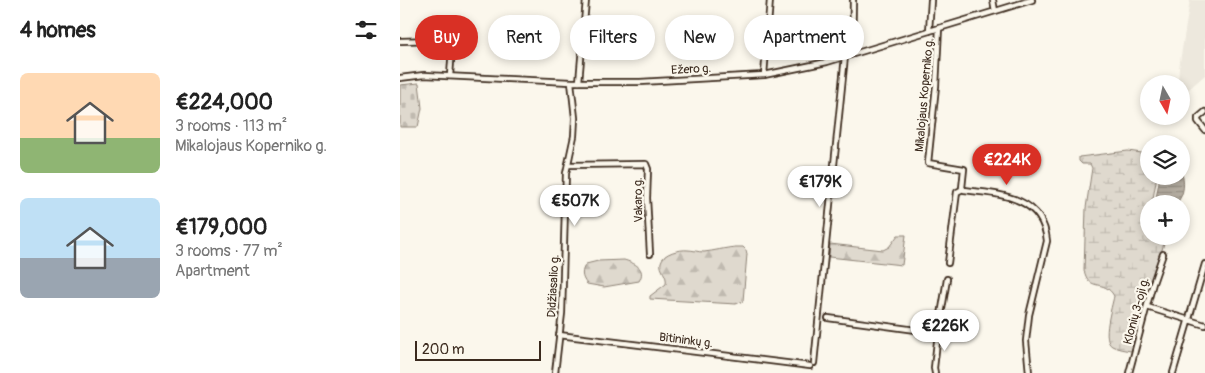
<!DOCTYPE html>
<html lang="en">
<head>
<meta charset="utf-8">
<style>
  :root { --surface:#fff; --page:#f6f6f6; --text:#222; --muted:#767676; --accent:#d93025 }
  body { margin:0; font-family:Pangolin,sans-serif; background:var(--page); color:var(--text); height:100vh; display:flex; flex-direction:column; font-size:19px; white-space:nowrap }
  * { box-sizing:border-box; margin:0 }
  p { font-size:16px; color:var(--muted) }
  .icon { flex:none; width:28px; height:28px; fill:none; stroke:currentColor; stroke-width:2; stroke-linecap:round; stroke-linejoin:round }
  .map { position:relative; flex:1; overflow:hidden }
  .drawer { display:flex; flex-direction:column; background:var(--surface); width:400px }
  .drawer>* { flex:none }
  .hud { position:absolute; left:15px; top:15px; width:475px; height:45px; display:flex; gap:10px }
  .needle { width:32px; rotate:171deg }
  .controls { position:absolute; left:740px; top:75px; display:grid; gap:10px }
  .controls a { display:grid; place-items:center; width:50px; height:50px; border-radius:50%; background:var(--surface); box-shadow:0 2px 8px #0003; font-size:25px }
  .scale { position:absolute; left:15px; bottom:12px; width:126px; box-sizing:border-box; padding-left:5px; border:2px solid #3b2a1e; border-top:0; font-size:14px; line-height:18px; white-space:nowrap; color:#3b2a1e; -webkit-text-stroke:4px #fbf7ec; paint-order:stroke }
  .price { position:absolute; translate:-50% -42px; padding:0 11px; border-radius:18px; background:#fff; color:#222; font-size:16px; line-height:32px; filter:drop-shadow(0 1px 2px #0008) }
  .price::after { content:''; position:absolute; left:50%; top:30px; width:15px; height:11px; margin-left:-8px; background:inherit; clip-path:polygon(0 0,100% 0,50% 100%) }
  .price.selected { background:var(--accent); color:#fff }
  ul { padding:0; list-style:none }
  li { display:flex; align-items:center; gap:15px; height:125px; padding:0 20px }
  li span { display:grid; place-items:center; flex:none; width:140px; height:100px; border-radius:8px; color:#555 }
  li>.icon { margin-inline-start:auto }
  span .icon { width:60px; height:60px; fill:#fffc; stroke-width:1 }
  li b { font-size:21px }
  h2 { display:flex; justify-content:space-between; align-items:center; height:60px; padding:0 20px; font-size:21px }
  .chip { padding:0 18px; border-radius:22px; background:var(--surface); box-shadow:0 2px 8px #0003; font-size:18px; line-height:45px }
  .chip.selected { background:var(--accent); color:#fff }
  main { display:flex; flex:1; min-height:0 }
  .map>svg:first-child { display:block }
  .built { fill:#ede8dd }
  .forest { fill:url(#forest-firs); stroke:#8d8276 }
  .wetland { fill:url(#wetland-marsh); stroke:#8d8276 }
  .cemetery { fill:url(#cemetery-stones); stroke:#8d8276 }
  .water { fill:url(#water-rules); stroke:#85796d }
  .lines { fill:none; stroke-linecap:round; stroke-linejoin:round }
  .minor-casing { stroke:#3b2a1e; stroke-width:8 }
  .minor { stroke:#fbf7ec; stroke-width:4.5 }
  .labels { text-anchor:middle; stroke-width:4.5; stroke-linejoin:round; paint-order:stroke }
  .street-label { font-size:12px; fill:#3b2a1e; stroke:#fbf7ec }
</style>
</head>
<body>
<main>
<section class="drawer">
<h2>4 homes<svg class="icon" aria-label="filters" viewBox="0 0 24 24"><path d="M4 7h16M4 17h16"/><circle cx="9" cy="7" r="2"/><circle cx="15" cy="17" r="2"/></svg></h2>
<ul>
<li><span style="background:linear-gradient(#ffd9b3 65%,#8fb573 0)"><svg class="icon" aria-label="home" viewBox="0 0 24 24"><path d="M3 11l9-7 9 7M6 9v11h12V9"/></svg></span><div><b>€224,000</b><p>3 rooms · 113 m²</p><p>Mikalojaus Koperniko g.</p></div></li>
<li><span style="background:linear-gradient(#bfe0f5 60%,#9aa5b1 0)"><svg class="icon" aria-label="home" viewBox="0 0 24 24"><path d="M3 11l9-7 9 7M6 9v11h12V9"/></svg></span><div><b>€179,000</b><p>3 rooms · 77 m²</p><p>Apartment</p></div></li>
</ul>
</section>
<div class="map">
<svg width="805" height="373" viewBox="0 0 805 373">
  <defs>
    <pattern id="forest-firs" width="22" height="20" patternUnits="userSpaceOnUse" patternTransform="scale(1.25)"><rect width="22" height="20" fill="#dfd9ce"/><path d="M5 1l3.5 6h-7zM16 11l3.5 6h-7z" fill="#c0bab0"/></pattern>
    <pattern id="wetland-marsh" width="20" height="14" patternUnits="userSpaceOnUse" patternTransform="scale(1.25)"><rect width="20" height="14" fill="#dfd9ce"/><path d="M1 5h8M5 5V1M11 12h8M15 12V8" fill="none" stroke="#c0bab0"/></pattern>
    <pattern id="cemetery-stones" width="16" height="16" patternUnits="userSpaceOnUse" patternTransform="scale(1.25)"><rect width="16" height="16" fill="#dfd9ce"/><path d="M2 7V4a2 2 0 0 1 4 0v3zM10 15v-3a2 2 0 0 1 4 0v3z" fill="#c0bab0"/></pattern>
    <pattern id="water-rules" width="6" height="5" patternUnits="userSpaceOnUse" patternTransform="scale(1.25)"><rect width="6" height="5" fill="#b6aea2"/><path d="M0 2.5h6" fill="none" stroke="#958e83"/></pattern>
  </defs>
  <rect width="100%" height="100%" fill="#fbf7ec"/>
  <filter id="ink" filterUnits="userSpaceOnUse"><feTurbulence type="fractalNoise" baseFrequency=".02" numOctaves="2"/><feDisplacementMap in="SourceGraphic" scale="10" xChannelSelector="R" yChannelSelector="G"/><feConvolveMatrix kernelMatrix="1 2 1 2 8 2 1 2 1" color-interpolation-filters="sRGB"/></filter>
  <g filter="url(#ink)">
    <!-- built -->
    <polygon class="built" points="790,0 805,0 805,75 781,96 781,84 778,84 779,68"/>
    <!-- forest -->
    <g class="forest">
      <polygon points="498,235 506,235 502,265 429,257 430,244 483,250 489,247"/>
      <path d="M335,247H343L346,250L347,254L343,301L336,304L250,299V296L266,284C268,275 259,270 261,262C263,253 280,249 288,250C293,250 298,252 304,252C314,251 325,248 335,247Z"/>
      <path d="M224,260C234,263 247,268 239,281L204,287L187,284C181,277 181,271 186,264L198,261Z"/>
    </g>
    <!-- wetland -->
    <path class="wetland" d="M728,151L749,154V176H757L752,204H749L747,231L749,236L765,240L731,351C725,350 717,349 712,346C701,340 712,307 714,296C704,278 689,293 684,270L686,208L692,168L690,164H682L679,161V157Z"/>
    <!-- cemetery -->
    <polygon class="cemetery" points="19,83 22,108 18,127 0,127 0,85"/>
    <!-- water -->
    <g class="water">
      <path d="M112,21C122,26 127,36 123,46H114L108,25L109,22Z"/>
      <path d="M781,170C785,182 785,194 776,204H755L760,176H781Z"/>
    </g>
    <g class="lines">
      <defs>
        <g id="minor">
          <polyline points="593,0 595,11"/>
          <path d="M539,28L536,86L528,163L564,169L562,188L564,190C600,194 643,196 647,241L629,315L626,341L629,373"/>
          <polyline points="529,31 531,0"/>
          <polyline points="0,41 36,40 49,41 52,47 50,76"/>
          <polyline points="452,54 453,0"/>
          <polyline points="364,75 370,0"/>
          <polyline points="0,78 24,75 171,82 240,82 364,75 427,62 632,0"/>
          <polyline points="179,82 186,0"/>
          <polyline points="805,112 798,118 798,121 805,130"/>
          <polyline points="168,165 246,164 248,169 247,198 250,254"/>
          <polyline points="548,263 557,192 563,189"/>
          <polyline points="747,307 805,325"/>
          <polyline points="428,318 538,333"/>
          <polyline points="159,335 410,366"/>
          <polyline points="414,363 445,56"/>
          <polyline points="155,373 162,313 166,173 174,136 175,118 171,82"/>
          <polyline points="535,373 534,368 538,333 547,279"/>
          <polyline points="729,373 753,283 763,254"/>
          <polyline points="773,373 805,264"/>
        </g>
      </defs>
      <!-- minor casing -->
      <use href="#minor" class="minor-casing"/>
      <!-- minor -->
      <use href="#minor" class="minor"/>
    </g>
  </g>
  <g class="labels">
    <!-- street labels -->
    <g class="street-label">
      <text transform="translate(291 69) rotate(-3)" y="4">Ežero g.</text>
      <text transform="translate(524 95) rotate(-85)" y="4">Mikalojaus Koperniko g.</text>
      <text transform="translate(238 200) rotate(-91)" y="4">Vakaro g.</text>
      <text transform="translate(153 286) rotate(-87)" y="4">Didžiasalio g.</text>
      <text transform="translate(736 311) rotate(-75)" y="4">Klonių 3-oji g.</text>
      <text transform="translate(286 340) rotate(7)" y="4">Bitininkų g.</text>
    </g>
  </g>
</svg>
<div class="controls">
<a><svg class="needle" viewBox="-14 -14 28 28"><path d="M0-13l5 13h-10z" fill="#e53935"/><path d="M0 13l5-13h-10z" fill="#767676"/></svg></a>
<a><svg class="icon" aria-label="layers" viewBox="0 0 24 24"><path d="M12 4l9 5-9 5-9-5zM3 14l9 5 9-5"/></svg></a>
<a>+</a>
</div>
<div class="scale">200 m</div>
<b class="price selected" style="left:607px;top:186px">€224K</b>
<b class="price" style="left:420px;top:208px">€179K</b>
<b class="price" style="left:175px;top:227px">€507K</b>
<b class="price" style="left:545px;top:352px">€226K</b>
<div class="hud">
<a class="chip selected">Buy</a>
<a class="chip">Rent</a>
<a class="chip">Filters</a>
<a class="chip">New</a>
<a class="chip">Apartment</a>
</div>
</div>
</main>
</body>
</html>
